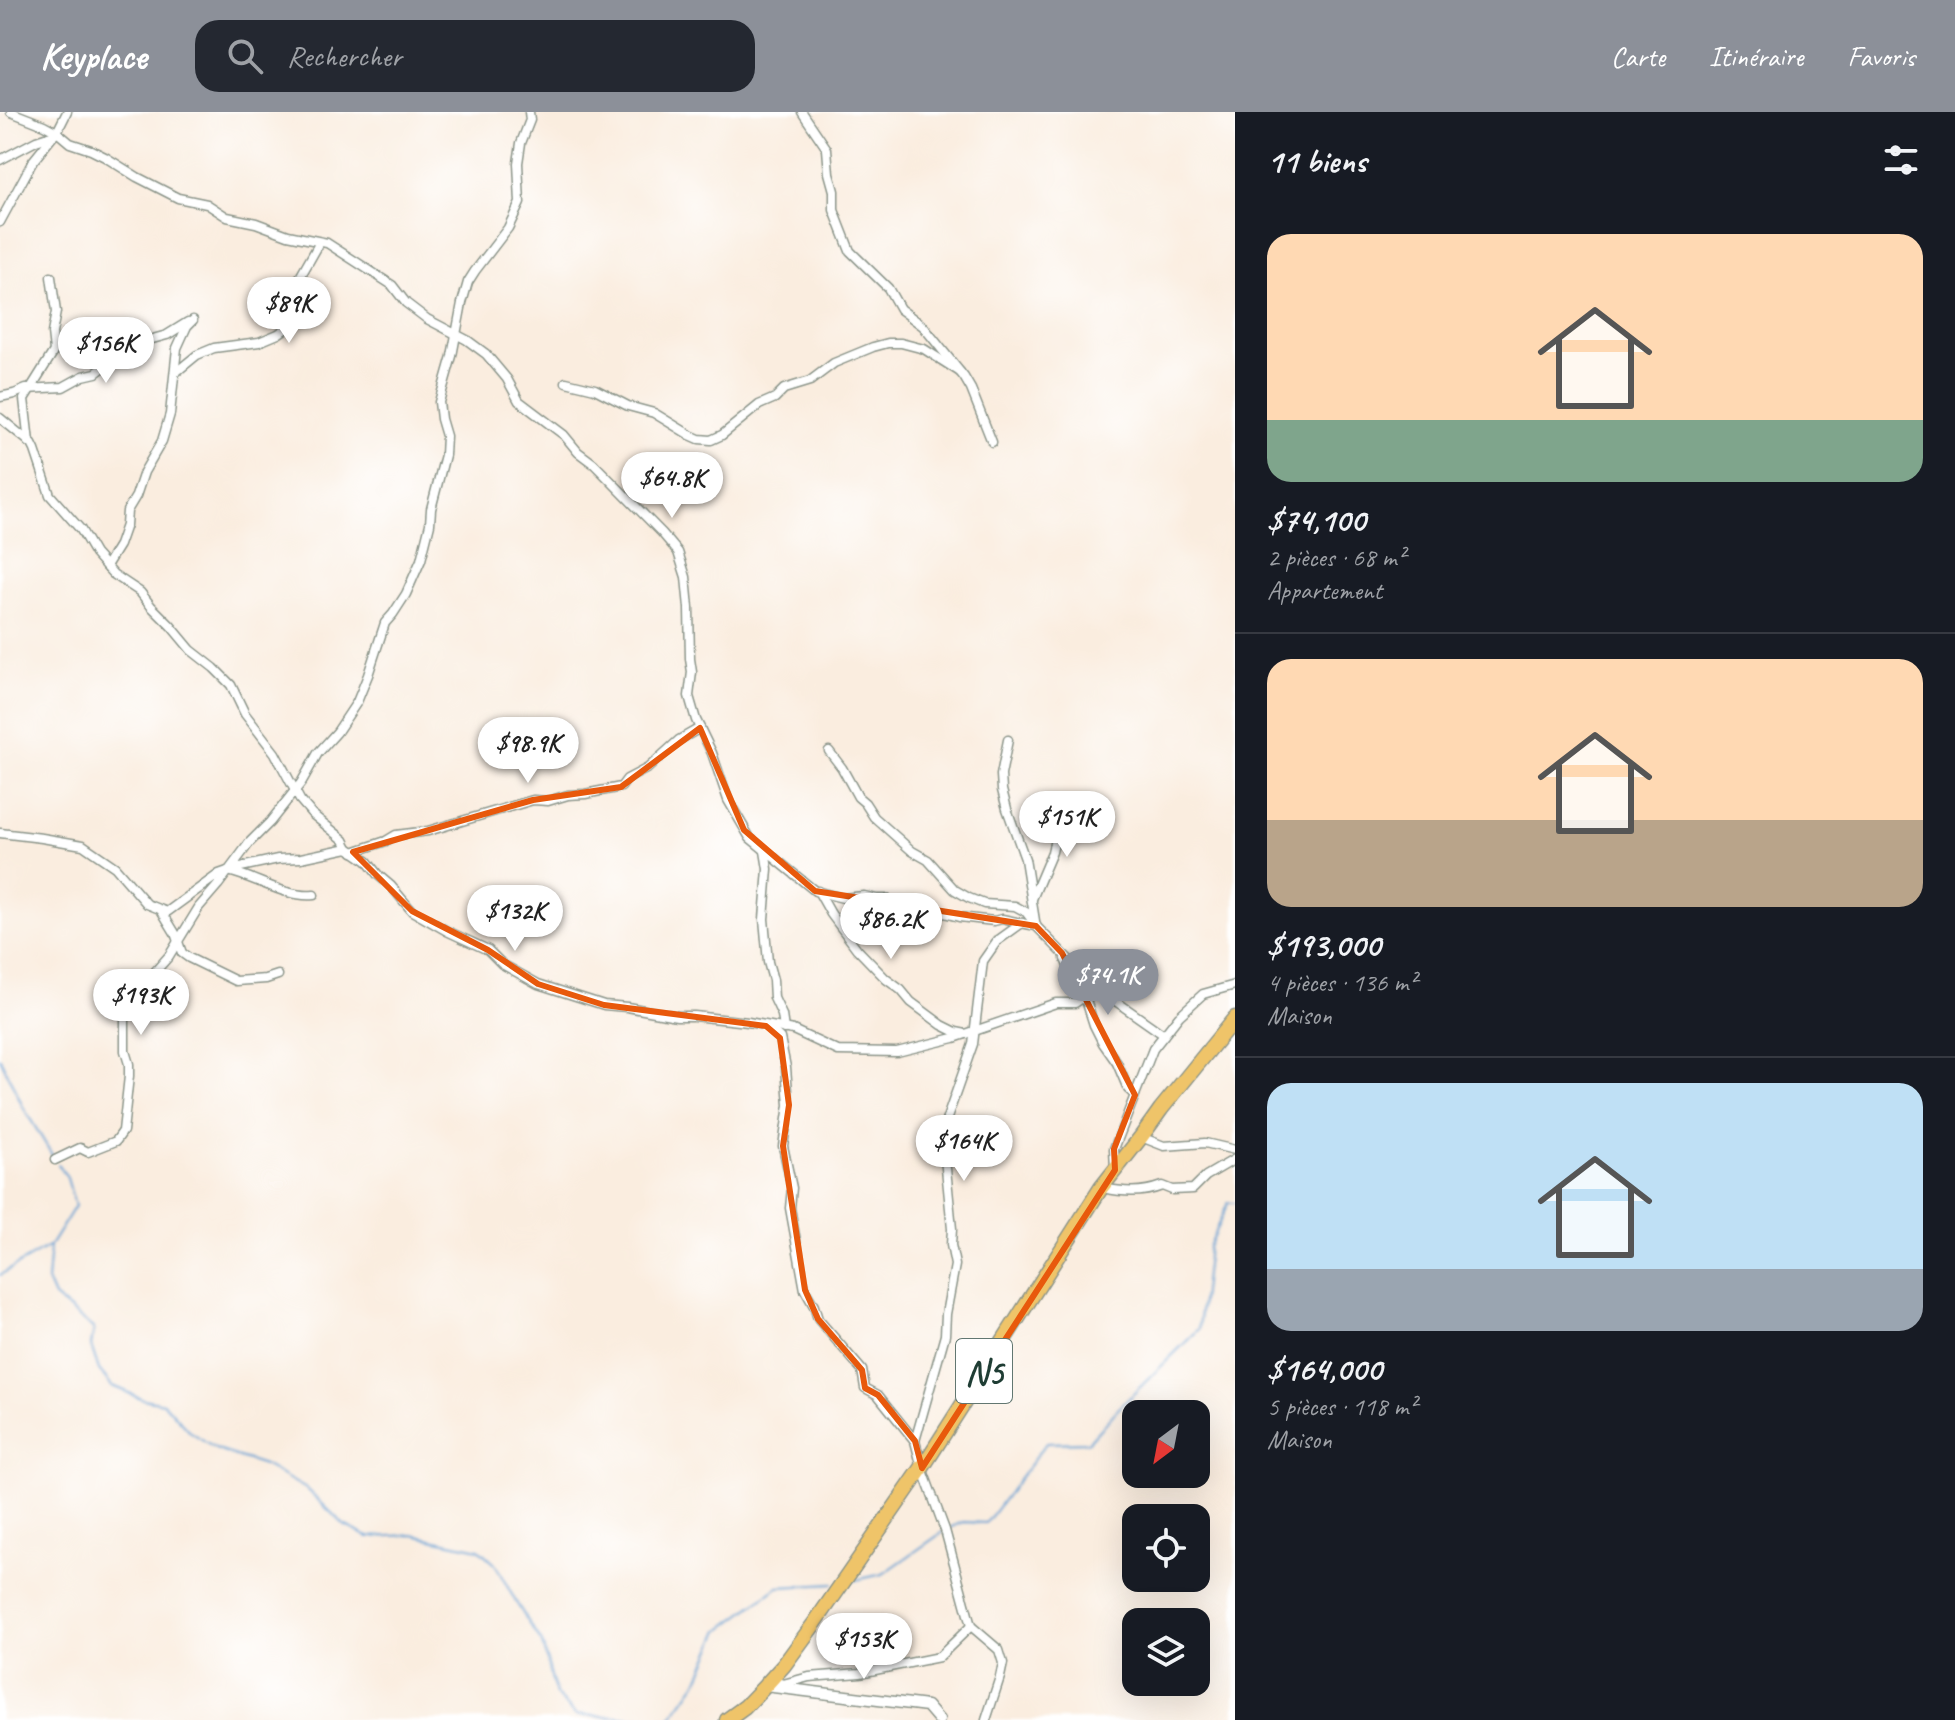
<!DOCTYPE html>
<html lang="fr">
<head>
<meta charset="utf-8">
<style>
  :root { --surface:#171b24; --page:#242831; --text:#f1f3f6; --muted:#9ea1a6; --line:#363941; --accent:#8c9099 }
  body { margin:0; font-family:Caveat,sans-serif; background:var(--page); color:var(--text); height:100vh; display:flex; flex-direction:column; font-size:30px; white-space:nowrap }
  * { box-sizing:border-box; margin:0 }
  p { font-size:26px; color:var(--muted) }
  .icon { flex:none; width:44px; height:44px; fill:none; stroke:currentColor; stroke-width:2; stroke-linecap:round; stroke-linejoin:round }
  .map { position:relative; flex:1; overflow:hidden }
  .drawer { display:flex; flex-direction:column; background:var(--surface); width:720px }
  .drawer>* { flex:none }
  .needle { width:52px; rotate:212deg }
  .tools { position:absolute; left:1122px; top:1288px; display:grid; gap:16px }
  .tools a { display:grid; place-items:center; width:88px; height:88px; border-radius:16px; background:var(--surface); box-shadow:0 8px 32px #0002; font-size:40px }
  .price { position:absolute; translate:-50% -68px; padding:0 18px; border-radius:28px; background:#fff; color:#222; font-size:26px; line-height:52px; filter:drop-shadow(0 2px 4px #0008) }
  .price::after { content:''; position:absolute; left:50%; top:48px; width:24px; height:18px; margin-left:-12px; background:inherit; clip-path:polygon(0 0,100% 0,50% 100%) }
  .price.active { background:var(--accent); color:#fff }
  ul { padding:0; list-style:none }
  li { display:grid; align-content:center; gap:16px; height:424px; padding:0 32px }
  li+li { border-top:2px solid var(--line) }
  li span { display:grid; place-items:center; height:248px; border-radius:24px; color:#555 }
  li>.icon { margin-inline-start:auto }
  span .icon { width:144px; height:144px; fill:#fffc; stroke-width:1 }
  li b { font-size:34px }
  h2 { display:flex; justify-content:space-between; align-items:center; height:96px; padding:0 32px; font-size:34px }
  header { display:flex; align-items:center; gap:48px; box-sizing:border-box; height:112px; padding:0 40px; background:var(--accent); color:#fff }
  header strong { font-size:38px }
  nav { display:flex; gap:44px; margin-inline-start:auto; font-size:28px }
  .search { width:560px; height:72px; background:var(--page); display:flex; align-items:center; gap:20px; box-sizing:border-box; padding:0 28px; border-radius:24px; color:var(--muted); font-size:30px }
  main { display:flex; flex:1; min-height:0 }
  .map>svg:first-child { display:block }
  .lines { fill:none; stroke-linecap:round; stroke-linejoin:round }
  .stream { stroke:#619fd3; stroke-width:2 }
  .minor-casing { stroke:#8c958a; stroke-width:11 }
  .tertiary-casing { stroke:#8c958a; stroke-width:13 }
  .trunk-casing { stroke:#8c958a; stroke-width:17 }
  .minor { stroke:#fff; stroke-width:8 }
  .tertiary { stroke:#fff; stroke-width:10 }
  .trunk { stroke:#efc469; stroke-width:14 }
  .marked { fill:none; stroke:#e8590c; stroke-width:6; stroke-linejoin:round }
  .labels { text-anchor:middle; stroke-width:6; stroke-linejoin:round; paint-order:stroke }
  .shield { fill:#fff; stroke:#627771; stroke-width:2 }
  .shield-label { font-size:36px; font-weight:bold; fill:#1f3d34 }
</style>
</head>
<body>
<header>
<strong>Keyplace</strong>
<div class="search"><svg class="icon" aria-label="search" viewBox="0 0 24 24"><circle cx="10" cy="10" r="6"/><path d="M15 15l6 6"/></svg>Rechercher</div>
<nav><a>Carte</a><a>Itinéraire</a><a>Favoris</a></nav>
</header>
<main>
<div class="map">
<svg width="1235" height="1608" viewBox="0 0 1235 1608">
  <rect width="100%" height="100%" fill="#fff"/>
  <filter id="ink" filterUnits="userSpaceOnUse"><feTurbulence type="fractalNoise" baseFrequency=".0125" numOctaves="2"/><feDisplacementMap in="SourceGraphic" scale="16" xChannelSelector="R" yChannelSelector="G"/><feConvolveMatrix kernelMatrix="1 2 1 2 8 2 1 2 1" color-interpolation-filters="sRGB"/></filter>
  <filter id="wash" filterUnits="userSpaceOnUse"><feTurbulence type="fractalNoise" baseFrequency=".006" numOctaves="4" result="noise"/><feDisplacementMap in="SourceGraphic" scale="32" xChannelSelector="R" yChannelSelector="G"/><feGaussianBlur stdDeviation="1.8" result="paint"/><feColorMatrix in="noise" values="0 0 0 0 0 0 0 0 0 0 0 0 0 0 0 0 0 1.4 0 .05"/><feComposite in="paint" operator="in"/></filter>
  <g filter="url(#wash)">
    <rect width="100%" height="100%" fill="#faeddf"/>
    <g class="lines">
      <!-- stream -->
      <g class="stream">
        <polyline points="0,946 23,995 54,1046"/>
        <polyline points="50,1134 47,1169 54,1185 94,1217 91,1234 99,1258 112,1274 143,1287 164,1291 191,1321 217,1338 264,1353 308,1378 344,1413 368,1425 413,1423 479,1437 495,1452 517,1492 542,1531 556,1583 576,1603 669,1608"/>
        <polyline points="0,1163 50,1134 75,1094 67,1066 58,1052"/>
        <polyline points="948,1417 963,1410 986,1411 1046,1331 1088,1330 1119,1296 1199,1217 1208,1135 1228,1091 1235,1091"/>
        <polyline points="851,1469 883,1462 943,1420"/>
        <polyline points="671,1607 697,1570 720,1518 778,1475 833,1472"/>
      </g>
    </g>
  </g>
  <g filter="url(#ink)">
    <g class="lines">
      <defs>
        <g id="minor">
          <polyline points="11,0 44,13 57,20 70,31 91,38 105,45 137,65 178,86 207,92 227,105 256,111 288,123 327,131 392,173 406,191 427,207 467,228 486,242 507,267 519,289 564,323 578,340 594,352 662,421 678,440 686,465 689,496 690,547 692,560 689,584 696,608 712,641 728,688 750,726 815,779 843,786 864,784 877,787 887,787 899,792 906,791 921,795 959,805 994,809 1002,807 1036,814 1097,876 1164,923"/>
          <polyline points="802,0 827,37 829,61 834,79 834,98 850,139 888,176 900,197 923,214 964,265 971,277 992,330"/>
          <polyline points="0,48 36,29 54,23"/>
          <polyline points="0,110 33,49 58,18 67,0"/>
          <polyline points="175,261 197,243 214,236 259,230 278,222 298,208 300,192 295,184 295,174 320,130"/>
          <polyline points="566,270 595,277 628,294 654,301 690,323 699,327 711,328 722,323 759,293 775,286 784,277 810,269 834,251 873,235 888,231 901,231 924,237 960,260"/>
          <polyline points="0,285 14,282 26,277 63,275 83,264 96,261 114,247 120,246 138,231 167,223 188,210"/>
          <polyline points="0,306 32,332 35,338 50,383 81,418 95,442 113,462 140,480 151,494 171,514 191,538 214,556 231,573 245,602 275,641 300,688 312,702 344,728 348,736"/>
          <polyline points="29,330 24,287 54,239 52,221 56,200 51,165"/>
          <polyline points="106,454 119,433 126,413 127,399 136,384 144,360 162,329 170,302 177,236 187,214 193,208"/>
          <polyline points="1008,628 1001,663 1002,678 1007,697 1025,747 1035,809"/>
          <polyline points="829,639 842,656 858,685 865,691 874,705 912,739 928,748 955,778 969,786 984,792 1015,794 1026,800 1036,813"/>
          <polyline points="0,721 42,726 83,733 115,755 147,792 167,800 219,762 236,756 278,747 301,746 348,736 367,749 378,763 391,774 412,799 447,819 488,838 502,852 538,872 604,893 627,895 677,904 694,904 748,910 793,918 838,939 897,940 954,926 1056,891 1075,891 1097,876"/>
          <polyline points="765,739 768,757 764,807 768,850 773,868 774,886 782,903 784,917"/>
          <polyline points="353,740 386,729 396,723 428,719 533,688 548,689 568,683 585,682 621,675 627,667 648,656 679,628 700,616"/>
          <path d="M228,759C256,765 285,786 314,783"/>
          <polyline points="818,779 831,802 857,837 886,867 901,878 911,890 942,913 956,920 966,922"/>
          <polyline points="1032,787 1052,740 1055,727 1055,695"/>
          <polyline points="161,798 175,821 182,841 189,846 236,869 266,867 278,863"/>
          <polyline points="1065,847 1077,875 1085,885 1094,913 1103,931 1117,951 1128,977 1135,983"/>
          <polyline points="768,915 780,926 786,955 789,993 783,1034 792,1076 790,1096 805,1178 814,1194 818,1207 862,1258 865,1276 878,1283 915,1329 922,1356 945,1418 971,1514 999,1538 1003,1551 1000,1565 986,1608"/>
          <polyline points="1141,1025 1164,1034 1205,1031 1235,1038"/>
          <polyline points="55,1048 80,1036 88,1040 116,1029 123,1019 129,964 129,952 125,939 125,905 130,888 169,844 199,795 218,773 250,730 270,710 301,671 318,641 337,620 357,590 368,563 385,511 393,502 406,482 421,448 430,412 431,397 445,343 446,324 441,307 439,290 452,244 462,191 468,170 475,159 508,116 520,91 518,51 521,31 530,8 529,0"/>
          <polyline points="1115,1058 1114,1037 1153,937 1179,904 1203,882 1235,873"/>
          <path d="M1101,1076C1123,1080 1141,1082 1162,1074L1172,1078L1193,1077L1206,1064L1235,1047"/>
          <polyline points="915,1329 945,1223 946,1202 955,1153 951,1133 952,1117 944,1036 946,1009 973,932 983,849 997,829 1022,811"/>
          <polyline points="772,1567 783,1572 809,1565 860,1561 939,1545 971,1514"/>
        </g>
        <polyline id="tertiary" points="765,1574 927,1594 939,1608"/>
        <polyline id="trunk" points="727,1608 745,1595 765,1574 784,1553 814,1512 922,1356 1101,1076 1141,1025 1161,997 1235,906"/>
      </defs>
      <!-- minor casing -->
      <use href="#minor" class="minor-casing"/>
      <!-- tertiary casing -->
      <use href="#tertiary" class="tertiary-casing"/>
      <!-- trunk casing -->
      <use href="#trunk" class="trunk-casing"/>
      <!-- minor -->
      <use href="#minor" class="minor"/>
      <!-- tertiary -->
      <use href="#tertiary" class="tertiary"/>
      <!-- trunk -->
      <use href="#trunk" class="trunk"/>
    </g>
  </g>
  <!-- marked area -->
  <path class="marked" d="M700,616L744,718L815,779L1036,814L1062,841L1135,983L1114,1037L1115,1058L922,1356L915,1329L878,1283L865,1276L862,1258L818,1207L805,1178L783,1034L789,993L780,926L766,914L604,893L538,872L488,838L412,799L353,740L533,688L621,675Z"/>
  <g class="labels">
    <!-- shield labels -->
    <rect class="shield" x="956" y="1227" width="56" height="64" rx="6"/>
    <g class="shield-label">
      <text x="984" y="1272">N5</text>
    </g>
  </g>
</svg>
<div class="tools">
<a><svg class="needle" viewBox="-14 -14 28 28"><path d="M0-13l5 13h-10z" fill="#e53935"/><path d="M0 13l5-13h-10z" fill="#9ea1a6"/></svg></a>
<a><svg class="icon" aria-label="locate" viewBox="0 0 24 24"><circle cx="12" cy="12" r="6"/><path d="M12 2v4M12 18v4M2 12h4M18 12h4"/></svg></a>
<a><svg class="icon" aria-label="layers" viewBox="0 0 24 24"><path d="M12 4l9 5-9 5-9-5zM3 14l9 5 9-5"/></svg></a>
</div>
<b class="price" style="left:289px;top:233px">$89K</b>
<b class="price" style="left:106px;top:273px">$156K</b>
<b class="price" style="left:672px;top:408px">$64.8K</b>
<b class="price" style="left:528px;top:673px">$98.9K</b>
<b class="price" style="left:1067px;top:747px">$151K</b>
<b class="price" style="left:515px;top:841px">$132K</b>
<b class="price" style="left:891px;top:849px">$86.2K</b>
<b class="price active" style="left:1108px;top:905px">$74.1K</b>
<b class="price" style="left:141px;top:925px">$193K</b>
<b class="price" style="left:964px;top:1071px">$164K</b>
<b class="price" style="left:864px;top:1569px">$153K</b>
</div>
<section class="drawer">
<h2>11 biens<svg class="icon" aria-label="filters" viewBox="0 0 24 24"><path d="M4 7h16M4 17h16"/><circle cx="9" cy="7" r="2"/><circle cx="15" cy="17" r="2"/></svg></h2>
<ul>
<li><span style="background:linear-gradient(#ffd9b3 75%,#7fa58c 0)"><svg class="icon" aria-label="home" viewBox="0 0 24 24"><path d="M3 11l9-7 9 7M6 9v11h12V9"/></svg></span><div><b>$74,100</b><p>2 pièces · 68 m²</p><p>Appartement</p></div></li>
<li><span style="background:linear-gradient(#ffd9b3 65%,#b9a48a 0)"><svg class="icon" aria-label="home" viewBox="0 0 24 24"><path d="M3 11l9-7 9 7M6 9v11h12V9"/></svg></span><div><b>$193,000</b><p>4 pièces · 136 m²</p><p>Maison</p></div></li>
<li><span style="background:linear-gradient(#bfe0f5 75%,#9aa5b1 0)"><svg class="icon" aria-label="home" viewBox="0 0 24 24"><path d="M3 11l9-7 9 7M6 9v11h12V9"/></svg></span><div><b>$164,000</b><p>5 pièces · 118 m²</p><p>Maison</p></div></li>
</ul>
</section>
</main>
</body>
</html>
